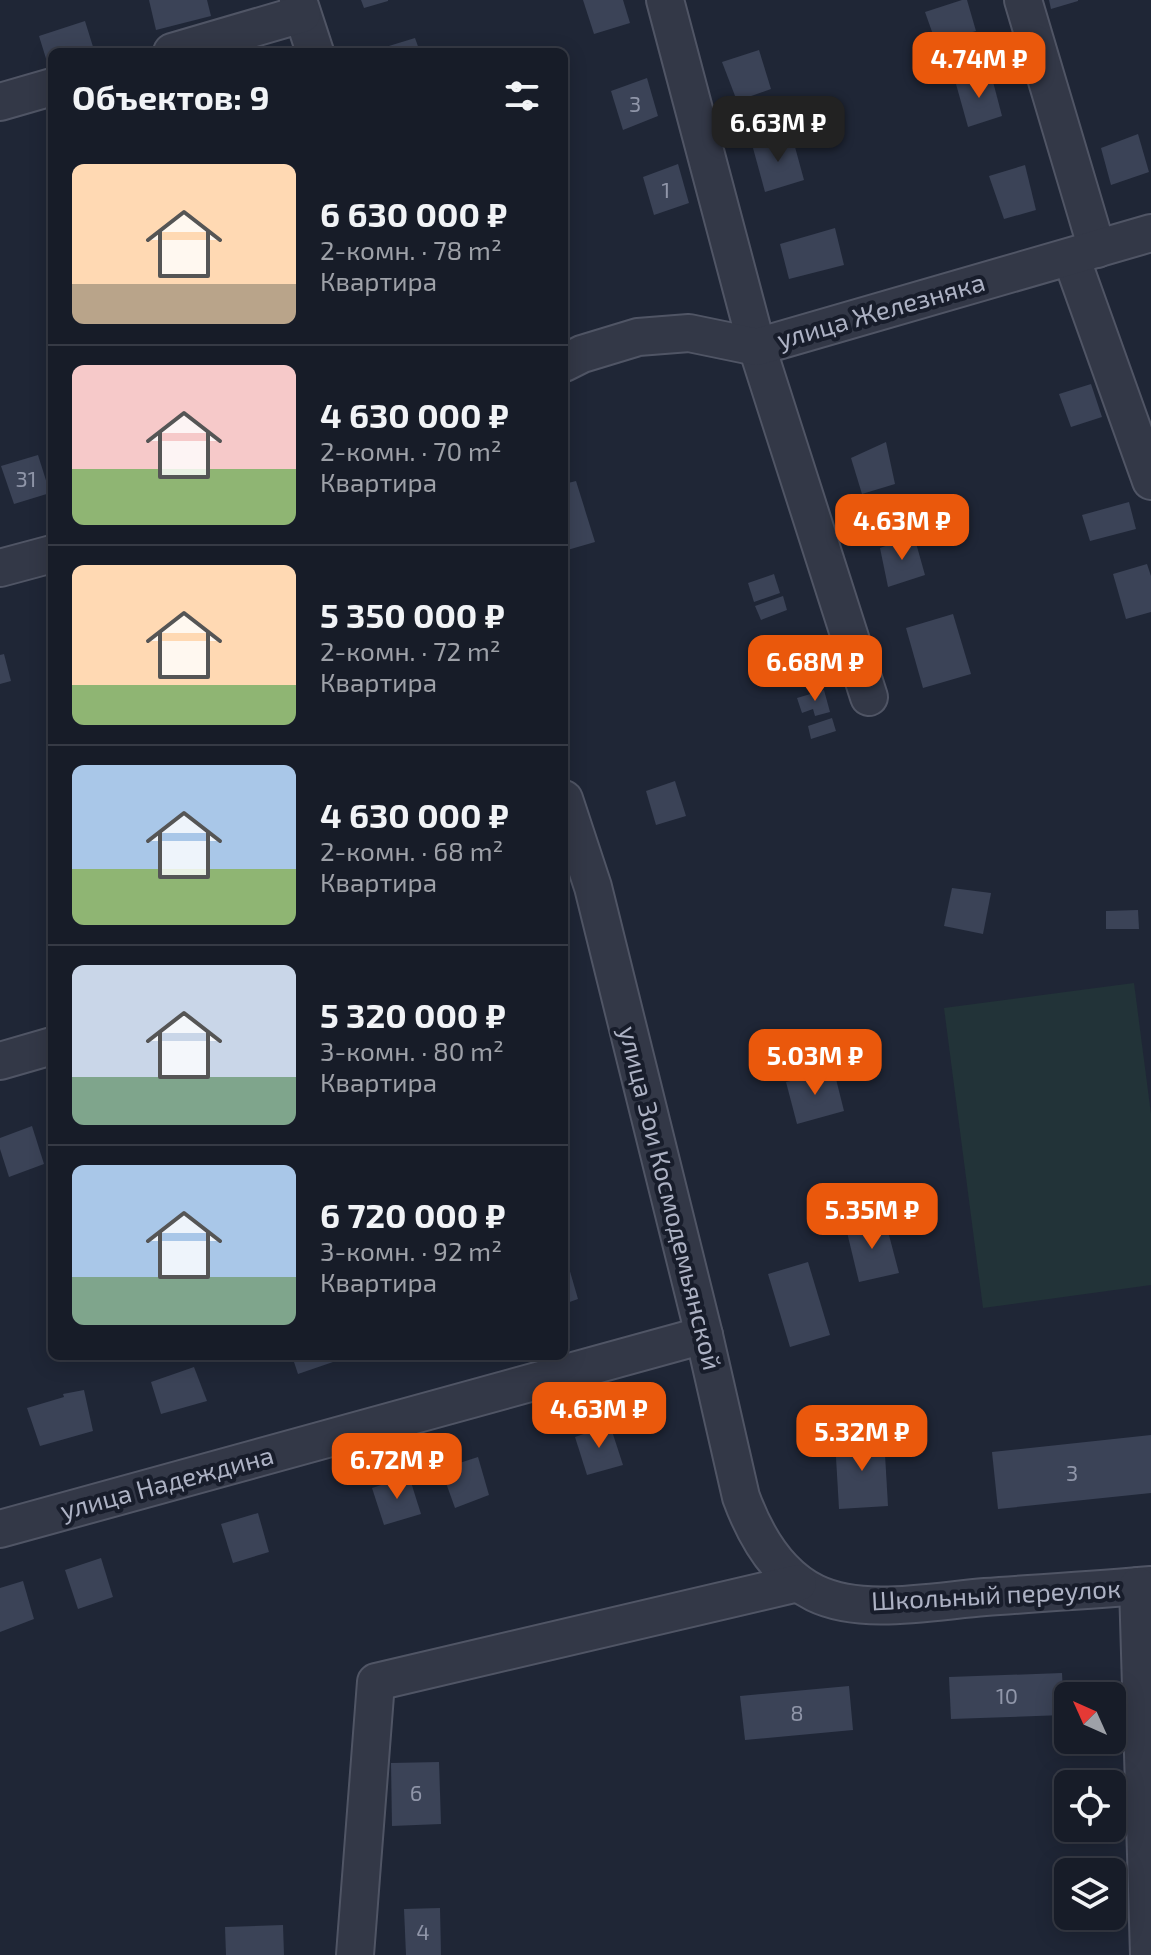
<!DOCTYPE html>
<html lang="ru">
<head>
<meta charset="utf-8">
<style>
  :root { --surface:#171c28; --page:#242934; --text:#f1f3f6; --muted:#9ea1a8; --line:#363a45; --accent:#ea580c }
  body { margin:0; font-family:"Exo 2",sans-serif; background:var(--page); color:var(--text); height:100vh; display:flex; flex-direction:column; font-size:30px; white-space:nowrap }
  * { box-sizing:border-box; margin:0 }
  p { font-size:26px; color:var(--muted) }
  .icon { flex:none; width:44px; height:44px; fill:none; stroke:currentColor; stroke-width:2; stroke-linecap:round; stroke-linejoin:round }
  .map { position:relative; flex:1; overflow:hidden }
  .sheet { position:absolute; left:48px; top:48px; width:520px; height:1312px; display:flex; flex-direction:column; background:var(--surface); border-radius:12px; box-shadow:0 4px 20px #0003,0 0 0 2px var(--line) }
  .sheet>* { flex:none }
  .needle { width:52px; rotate:315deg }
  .buttons { position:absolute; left:1054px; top:1682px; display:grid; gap:16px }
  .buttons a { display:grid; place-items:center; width:72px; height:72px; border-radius:12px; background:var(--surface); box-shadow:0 4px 20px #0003,0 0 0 2px var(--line); font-size:40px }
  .price { position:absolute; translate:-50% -68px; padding:0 18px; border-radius:16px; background:var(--accent); color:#fff; font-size:26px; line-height:52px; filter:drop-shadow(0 2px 4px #0008) }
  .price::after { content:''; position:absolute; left:50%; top:48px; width:24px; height:18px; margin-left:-12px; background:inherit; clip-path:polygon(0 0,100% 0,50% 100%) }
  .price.on { background:#222; color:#fff }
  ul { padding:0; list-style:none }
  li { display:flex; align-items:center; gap:24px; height:200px; padding:0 24px }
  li+li { border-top:2px solid var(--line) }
  li span { display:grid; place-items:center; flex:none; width:224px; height:160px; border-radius:12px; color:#555 }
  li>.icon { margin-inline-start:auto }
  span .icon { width:96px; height:96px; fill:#fffc; stroke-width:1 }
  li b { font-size:34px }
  h2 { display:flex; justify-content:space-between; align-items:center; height:96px; padding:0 24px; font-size:34px }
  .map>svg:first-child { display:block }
  .green { fill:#223338 }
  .building { fill:#3b4357 }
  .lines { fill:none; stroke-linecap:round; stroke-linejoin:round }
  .minor-casing { stroke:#505565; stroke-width:40 }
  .minor { stroke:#333847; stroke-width:36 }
  .labels { text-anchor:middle; stroke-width:8; stroke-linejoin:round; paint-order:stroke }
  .number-label { font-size:22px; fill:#9096a9 }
  .street-label { font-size:26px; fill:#adb2c4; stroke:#181d2b }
</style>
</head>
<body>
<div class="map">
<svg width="1151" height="1955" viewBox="0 0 1151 1955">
  <rect width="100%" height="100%" fill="#1f2636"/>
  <!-- green -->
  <polygon class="green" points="1134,983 1151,1114 1151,1285 983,1308 944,1008"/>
  <!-- building -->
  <g class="building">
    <polygon points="149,0 207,0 211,16 156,30"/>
    <polygon points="361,0 388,0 388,1 364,8"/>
    <polygon points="583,0 623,0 630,23 594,34"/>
    <polygon points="962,0 967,0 976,31 936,43 925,12"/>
    <polygon points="1049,0 1078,0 1078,1 1051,9"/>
    <polygon points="85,21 94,50 52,52 52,64 48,65 39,36"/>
    <polygon points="415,38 420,52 380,52 379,49"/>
    <polygon points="759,50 771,89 737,101 722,62"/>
    <polygon points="991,74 1002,116 968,127 956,84"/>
    <polygon points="647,78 658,116 623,130 611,91"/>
    <polygon points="1138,134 1149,172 1111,185 1101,148"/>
    <polygon points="792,136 804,180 765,192 753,148"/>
    <polygon points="678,164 689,203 654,215 643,177"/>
    <polygon points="1025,165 1036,210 1004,219 989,176"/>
    <polygon points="835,228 844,265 789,279 780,244"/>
    <polygon points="1091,384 1102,417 1071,427 1059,394"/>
    <polygon points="886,442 895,484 862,494 851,458"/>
    <polygon points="38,455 50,493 14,504 1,466"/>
    <polygon points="576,481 595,542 564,551 564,484"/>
    <polygon points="1129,502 1136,529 1090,541 1082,515"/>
    <polygon points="914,536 925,575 888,587 880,548"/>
    <polygon points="1147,564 1151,576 1151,612 1126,619 1113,574"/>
    <polygon points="774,574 780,593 754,602 748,583"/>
    <polygon points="783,596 787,610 761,620 755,606"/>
    <polygon points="953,614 971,674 923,688 906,628"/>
    <polygon points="797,640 805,667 784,674 775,645"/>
    <polygon points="4,654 11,681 0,684 0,655"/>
    <polygon points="824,690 830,712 815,716 813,709 802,713 797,698"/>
    <polygon points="832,718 836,731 811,739 808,726"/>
    <polygon points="675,781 686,816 656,825 646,791"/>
    <polygon points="952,888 991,893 983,934 944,926"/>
    <polygon points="1138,910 1139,929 1106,929 1106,911"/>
    <polygon points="834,1071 844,1111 797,1124 786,1082"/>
    <polygon points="32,1126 44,1164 9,1177 0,1149 0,1138"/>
    <polygon points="885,1220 899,1273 859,1282 846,1228"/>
    <polygon points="567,1261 578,1299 564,1304 564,1262"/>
    <polygon points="808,1262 830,1335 790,1347 768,1274"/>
    <polygon points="292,1356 331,1356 333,1362 298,1374"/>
    <polygon points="194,1367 207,1401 161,1414 151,1382"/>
    <polygon points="84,1390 93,1431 40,1446 27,1408 64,1397 63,1394"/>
    <polygon points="610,1425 623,1465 587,1475 575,1437"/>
    <polygon points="1151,1435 1151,1493 998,1509 992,1452"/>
    <polygon points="884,1437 888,1506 839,1509 835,1440"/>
    <polygon points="478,1457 489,1495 455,1508 441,1469"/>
    <polygon points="409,1476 421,1514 384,1525 372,1488"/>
    <polygon points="258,1513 269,1552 233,1563 221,1524"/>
    <polygon points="101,1558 113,1597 78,1609 65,1570"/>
    <polygon points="23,1581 34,1619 0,1632 0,1588"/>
    <polygon points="1062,1673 1064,1715 951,1719 949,1677"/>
    <polygon points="849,1686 853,1730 745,1740 740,1696"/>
    <polygon points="439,1762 441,1824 392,1826 391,1763"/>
    <polygon points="440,1908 441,1955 406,1955 404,1909"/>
    <polygon points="283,1925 284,1955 226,1955 225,1927"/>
  </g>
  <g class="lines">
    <defs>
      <g id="minor">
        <polyline points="298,0 315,52"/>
        <polyline points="665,0 757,347 869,697"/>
        <polyline points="1023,0 1097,249"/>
        <polyline points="172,52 302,14"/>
        <polyline points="0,102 52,87"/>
        <polyline points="1071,257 1151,481"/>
        <polyline points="564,363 582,354 638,337 689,333 757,347 1151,233"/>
        <polyline points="0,568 52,554"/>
        <path d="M564,799L593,887L704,1335L741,1497C755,1535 778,1575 815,1593C862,1616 934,1601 985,1597C1040,1593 1096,1590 1151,1585"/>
        <polyline points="0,1061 52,1046"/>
        <polyline points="0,1529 704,1335"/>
        <polyline points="1138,1586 1149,1955"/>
        <polyline points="355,1955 376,1682 798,1583"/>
      </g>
    </defs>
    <!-- minor casing -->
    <use href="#minor" class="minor-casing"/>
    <!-- minor -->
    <use href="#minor" class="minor"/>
  </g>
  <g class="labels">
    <!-- number labels -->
    <g class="number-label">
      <text x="635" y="112">3</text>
      <text x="666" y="198">1</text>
      <text x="26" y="487">31</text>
      <text x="1072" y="1481">3</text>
      <text x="1007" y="1704">10</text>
      <text x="797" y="1721">8</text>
      <text x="416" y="1801">6</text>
      <text x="423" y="1940">4</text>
    </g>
    <!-- street labels -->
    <g class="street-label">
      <text transform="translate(881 311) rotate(-16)" y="9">улица Железняка</text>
      <text transform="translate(670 1198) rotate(76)" y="9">улица Зои Космодемьянской</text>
      <text transform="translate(167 1483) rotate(-15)" y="9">улица Надеждина</text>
      <text transform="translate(996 1595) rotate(-3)" y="9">Школьный переулок</text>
    </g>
  </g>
</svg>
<div class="buttons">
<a><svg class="needle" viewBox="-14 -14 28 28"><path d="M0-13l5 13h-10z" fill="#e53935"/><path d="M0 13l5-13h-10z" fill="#9ea1a8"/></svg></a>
<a><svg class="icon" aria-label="locate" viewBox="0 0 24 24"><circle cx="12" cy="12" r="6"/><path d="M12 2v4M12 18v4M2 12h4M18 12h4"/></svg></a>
<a><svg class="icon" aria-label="layers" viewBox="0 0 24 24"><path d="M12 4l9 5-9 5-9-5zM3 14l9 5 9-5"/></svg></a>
</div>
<b class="price" style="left:979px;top:100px">4.74M ₽</b>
<b class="price on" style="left:778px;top:164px">6.63M ₽</b>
<b class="price" style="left:902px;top:562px">4.63M ₽</b>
<b class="price" style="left:815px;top:703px">6.68M ₽</b>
<b class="price" style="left:815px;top:1097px">5.03M ₽</b>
<b class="price" style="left:872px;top:1251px">5.35M ₽</b>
<b class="price" style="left:599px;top:1450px">4.63M ₽</b>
<b class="price" style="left:862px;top:1473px">5.32M ₽</b>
<b class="price" style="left:397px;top:1501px">6.72M ₽</b>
<section class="sheet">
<h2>Объектов: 9<svg class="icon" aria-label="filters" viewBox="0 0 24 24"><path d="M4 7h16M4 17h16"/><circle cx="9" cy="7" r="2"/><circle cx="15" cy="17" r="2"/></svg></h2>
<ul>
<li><span style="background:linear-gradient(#ffd9b3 75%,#b9a48a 0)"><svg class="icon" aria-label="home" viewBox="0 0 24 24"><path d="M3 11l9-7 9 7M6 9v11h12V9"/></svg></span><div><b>6 630 000 ₽</b><p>2-комн. · 78 m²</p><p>Квартира</p></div></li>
<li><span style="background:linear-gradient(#f6c9c9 65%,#8fb573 0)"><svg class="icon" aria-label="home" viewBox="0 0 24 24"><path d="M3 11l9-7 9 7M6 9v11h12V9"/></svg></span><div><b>4 630 000 ₽</b><p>2-комн. · 70 m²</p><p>Квартира</p></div></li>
<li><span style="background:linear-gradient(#ffd9b3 75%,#8fb573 0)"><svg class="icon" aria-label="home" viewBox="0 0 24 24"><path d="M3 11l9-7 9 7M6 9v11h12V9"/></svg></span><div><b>5 350 000 ₽</b><p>2-комн. · 72 m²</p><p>Квартира</p></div></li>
<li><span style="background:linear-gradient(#a9c7e8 65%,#8fb573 0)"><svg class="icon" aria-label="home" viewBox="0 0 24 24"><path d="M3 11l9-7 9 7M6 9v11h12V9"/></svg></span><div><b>4 630 000 ₽</b><p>2-комн. · 68 m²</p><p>Квартира</p></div></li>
<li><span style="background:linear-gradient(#c9d6e8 70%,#7fa58c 0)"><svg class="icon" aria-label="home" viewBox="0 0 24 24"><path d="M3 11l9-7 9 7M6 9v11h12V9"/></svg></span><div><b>5 320 000 ₽</b><p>3-комн. · 80 m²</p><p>Квартира</p></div></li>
<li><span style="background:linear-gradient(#a9c7e8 70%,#7fa58c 0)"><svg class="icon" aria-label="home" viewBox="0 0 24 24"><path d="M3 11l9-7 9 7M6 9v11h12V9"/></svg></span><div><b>6 720 000 ₽</b><p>3-комн. · 92 m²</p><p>Квартира</p></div></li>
</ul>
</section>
</div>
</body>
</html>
